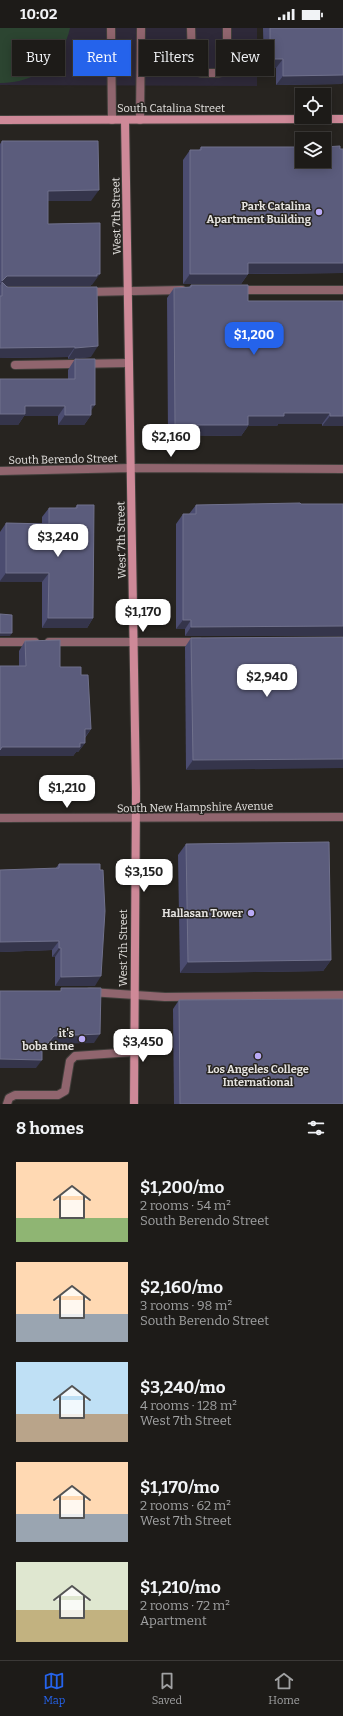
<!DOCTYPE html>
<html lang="en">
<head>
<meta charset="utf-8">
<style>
  :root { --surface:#1d1b18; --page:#2a2825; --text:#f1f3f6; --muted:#a0a1a2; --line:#3b3937; --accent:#2563eb }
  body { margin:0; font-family:Bitter,serif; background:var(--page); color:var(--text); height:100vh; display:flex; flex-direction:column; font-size:15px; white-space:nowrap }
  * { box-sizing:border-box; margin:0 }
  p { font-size:13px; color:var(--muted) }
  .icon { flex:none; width:22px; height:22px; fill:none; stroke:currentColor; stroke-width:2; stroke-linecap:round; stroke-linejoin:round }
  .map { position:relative; height:1076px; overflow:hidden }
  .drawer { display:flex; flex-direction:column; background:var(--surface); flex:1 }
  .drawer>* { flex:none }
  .banner { position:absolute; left:12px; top:12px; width:319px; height:36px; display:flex; gap:8px }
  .tools { position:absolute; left:295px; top:60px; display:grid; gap:8px }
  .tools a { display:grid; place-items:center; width:36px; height:36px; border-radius:0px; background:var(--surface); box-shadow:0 2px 10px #0003,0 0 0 1px var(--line); font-size:20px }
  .price { position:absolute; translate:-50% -34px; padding:0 9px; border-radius:8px; background:#fff; color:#222; font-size:13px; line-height:26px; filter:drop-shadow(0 1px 2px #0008) }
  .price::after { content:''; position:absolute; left:50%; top:24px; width:12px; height:9px; margin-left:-6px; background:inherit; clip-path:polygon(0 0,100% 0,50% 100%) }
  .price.active { background:var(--accent); color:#fff }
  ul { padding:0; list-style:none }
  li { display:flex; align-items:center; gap:12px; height:100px; padding:0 16px }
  li span { display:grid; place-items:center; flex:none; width:112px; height:80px; border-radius:0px; color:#555 }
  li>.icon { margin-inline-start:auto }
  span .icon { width:48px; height:48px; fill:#fffc; stroke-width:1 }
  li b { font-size:17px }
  h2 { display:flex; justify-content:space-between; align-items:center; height:48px; padding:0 16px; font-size:17px }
  .chip { padding:0 14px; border-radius:0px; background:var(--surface); box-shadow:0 2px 10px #0003,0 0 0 1px var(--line); font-size:14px; line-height:36px }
  .chip.active { background:var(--accent); color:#fff }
  .status { display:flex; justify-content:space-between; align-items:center; height:28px; padding:0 20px; background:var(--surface); direction:ltr }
  .status svg { height:11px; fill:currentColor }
  .dock { display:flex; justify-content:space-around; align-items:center; height:56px; border-top:1px solid var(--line); background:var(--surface); font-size:11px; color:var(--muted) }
  .dock a { display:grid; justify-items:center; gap:2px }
  .dock .active { color:var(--accent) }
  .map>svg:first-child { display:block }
  .education { fill:#2e2939 }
  .green { fill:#2c4531 }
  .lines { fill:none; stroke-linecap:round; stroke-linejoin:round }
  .lane-casing { stroke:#413f3b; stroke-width:10 }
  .street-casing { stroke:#413f3b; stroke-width:10 }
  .secondary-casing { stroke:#413f3b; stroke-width:10 }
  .lane { stroke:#90656e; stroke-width:8 }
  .street { stroke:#90656e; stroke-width:8 }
  .secondary { stroke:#ce8998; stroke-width:8 }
  .wall { fill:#4b4c70 }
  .shaded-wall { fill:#35354b }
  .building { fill:#5b5c7c; stroke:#70718c }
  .poi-dot { fill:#baaaf6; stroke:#272420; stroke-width:1.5 }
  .labels { text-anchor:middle; stroke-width:3; stroke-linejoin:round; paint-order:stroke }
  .street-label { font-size:11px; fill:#e4e2df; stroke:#272420 }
  .poi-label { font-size:11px; font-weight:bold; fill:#e4e2df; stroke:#272420; text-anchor:end }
</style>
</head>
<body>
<div class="status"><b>10:02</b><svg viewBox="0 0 49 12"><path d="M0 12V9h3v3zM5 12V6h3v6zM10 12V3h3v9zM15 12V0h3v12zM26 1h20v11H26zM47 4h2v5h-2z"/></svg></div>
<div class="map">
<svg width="343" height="1076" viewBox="0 0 343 1076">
  <rect width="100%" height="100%" fill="#272420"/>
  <!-- education -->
  <polygon class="education" points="0,0 257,0 257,58 0,57"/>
  <!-- green -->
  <path class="green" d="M0,0H70C62,35 36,55 0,55Z"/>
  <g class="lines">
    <defs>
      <g id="lane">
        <polyline points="111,0 112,92"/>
        <polyline points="191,0 192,33 201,45 219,45 227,30 227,0"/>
        <polyline points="140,92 141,0"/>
        <polyline points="238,262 343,262"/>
        <polyline points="88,264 182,262"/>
        <polyline points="15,337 129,335"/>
        <polyline points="0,614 35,614"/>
        <polyline points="49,614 199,614"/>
        <polyline points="90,964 165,969 343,967"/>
        <polyline points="7,1076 9,1070 15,1067 58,1067 65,1063 70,1033 75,1028 133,1024"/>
      </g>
      <g id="street">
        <polyline points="0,443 131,440 343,441"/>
        <polyline points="0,790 343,789"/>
      </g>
      <g id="secondary">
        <polyline points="0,92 343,91"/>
        <polyline points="125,92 136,764 134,1076"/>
      </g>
    </defs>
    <!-- lane casing -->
    <use href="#lane" class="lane-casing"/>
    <!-- street casing -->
    <use href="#street" class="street-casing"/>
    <!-- secondary casing -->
    <use href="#secondary" class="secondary-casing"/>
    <!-- lane -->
    <use href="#lane" class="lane"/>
    <!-- street -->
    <use href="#street" class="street"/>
    <!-- secondary -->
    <use href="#secondary" class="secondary"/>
  </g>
  <!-- wall -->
  <g class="wall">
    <polygon points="263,0 343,0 342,56 276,57 276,40 264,40"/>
    <polygon points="2,113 91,173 48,173 48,196 92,257 91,257 90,258 7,258 91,329 68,331 68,329 0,330 0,116"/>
    <polygon points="201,119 343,121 343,245 248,246 241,256 183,256 183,132 190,122 199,122"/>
    <polygon points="191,257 248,273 343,398 322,398 322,396 278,396 277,398 248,398 241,408 168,407 167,270 174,260 189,259"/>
    <polygon points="75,331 91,383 91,387 84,397 58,397 58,388 24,388 18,397 0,397 68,351 68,342"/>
    <polygon points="343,476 343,608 185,608 185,601 176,601 176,496 183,486 189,486 196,477"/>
    <polygon points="77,477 93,590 87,600 42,600 42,554 0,554 0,504 6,495 42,495 42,489 49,480 75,480"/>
    <polygon points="343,609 186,742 185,619 191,610"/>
    <polygon points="25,613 60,639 81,647 91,701 85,710 85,715 78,724 76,724 73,728 0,728 0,638 19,638 19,623"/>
    <polygon points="186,816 331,932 323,943 180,945 178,827"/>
    <polygon points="59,836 95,958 55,958 55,929 52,929 52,922 0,924 0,842 55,841"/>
    <polygon points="179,972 343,1076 174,1076 173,981"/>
  </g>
  <!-- shaded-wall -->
  <g class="shaded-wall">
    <polygon points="270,31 283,31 276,40 264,40"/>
    <polygon points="343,47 343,55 342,56 276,57 283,48"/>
    <polygon points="99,162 91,173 41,173 48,163"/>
    <polygon points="248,235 343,235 343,245 241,246"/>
    <polygon points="100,246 92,257 91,257 90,258 2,258 2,254 0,257 0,256 2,253 7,248"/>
    <polygon points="190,246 248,246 241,256 183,256"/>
    <polygon points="98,318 91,329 68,331 75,320"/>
    <polygon points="75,319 68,329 0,330 0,320"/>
    <polygon points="91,377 95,377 88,387 91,387 84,397 58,397 65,387"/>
    <polygon points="25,378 65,378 58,388 24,388 18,397 0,397 0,386"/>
    <polygon points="284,385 330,385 322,396 278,396 277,398 248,398 241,408 168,407 175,397 248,388"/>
    <polygon points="330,388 343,388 343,398 322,398"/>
    <polygon points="6,545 49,545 42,554 0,554 0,553"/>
    <polygon points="48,590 93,590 87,600 42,600"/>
    <polygon points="183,592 191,592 185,601 176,601"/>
    <polygon points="343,598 343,608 185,608 191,599"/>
    <polygon points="0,605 12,605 10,608 0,608"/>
    <polygon points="85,701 91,701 84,710"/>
    <polygon points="85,715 78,724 76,724 73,728 0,728 0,722 2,719"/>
    <polygon points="343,731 343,740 186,742 193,732"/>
    <polygon points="59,913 52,922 0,924 0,914"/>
    <polygon points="59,920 61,920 55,929 52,929"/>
    <polygon points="331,932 323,943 180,945 188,934"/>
    <polygon points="101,948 95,958 55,958 61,949"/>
    <polygon points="100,1006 94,1015 48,1016 36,1031 42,1022 54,1008"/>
    <polygon points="0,1031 42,1032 36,1040 0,1040"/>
  </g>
  <!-- building -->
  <g class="building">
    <polygon points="270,0 343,0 343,47 283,48 283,31 270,31"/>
    <polygon points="2,113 98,113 99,162 48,163 48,196 100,195 100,246 97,246 97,248 7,248 2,253"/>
    <polygon points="340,118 340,121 343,121 343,235 248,235 248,246 190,246 190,122 201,122 201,119 302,119 302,133 324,133 324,119"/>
    <polygon points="2,254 7,259 97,259 98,318 75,320 75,319 0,320 0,268 2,268"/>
    <polygon points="191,257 248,257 248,273 343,273 343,388 330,388 330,385 284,385 284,388 248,388 248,397 175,397 174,260 191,259"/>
    <polygon points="75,331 95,331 95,377 91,377 91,387 65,387 65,378 25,378 25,386 0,386 0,351 75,351"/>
    <polygon points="300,475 301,476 343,476 343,598 191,599 191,592 183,592 183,486 196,486 196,477"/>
    <polygon points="77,477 94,477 93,590 48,590 49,545 6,545 6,495 49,496 49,480 77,480"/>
    <polygon points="0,586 12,587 12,605 0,605"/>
    <polygon points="343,609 343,731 193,732 191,610"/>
    <polygon points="60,612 60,639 81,639 81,647 88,647 91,701 85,701 85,715 80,715 80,719 2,719 0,722 0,638 26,638 25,613"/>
    <polygon points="329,814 331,932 188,934 186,816"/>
    <polygon points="59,836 100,836 100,842 103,842 105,883 101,948 61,949 61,920 59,920 59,913 0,914 0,842 59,840"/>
    <polygon points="61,960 101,960 100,1006 54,1008 42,1022 42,1032 0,1031 0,963 61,963"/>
    <polygon points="343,971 343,1076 180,1076 179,972"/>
  </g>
  <!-- markers -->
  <g class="poi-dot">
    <circle cx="319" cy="184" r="4"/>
    <circle cx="251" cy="885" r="4"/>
    <circle cx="82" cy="1011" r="4"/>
    <circle cx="258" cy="1028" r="4"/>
  </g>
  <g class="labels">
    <!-- street labels -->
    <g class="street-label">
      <text x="171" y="84">South Catalina Street</text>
      <text transform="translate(116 188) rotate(-91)" y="4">West 7th Street</text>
      <text transform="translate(63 431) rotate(-1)" y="4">South Berendo Street</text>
      <text transform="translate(121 512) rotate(-91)" y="4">West 7th Street</text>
      <text transform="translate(195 779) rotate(-1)" y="4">South New Hampshire Avenue</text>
      <text transform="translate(123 920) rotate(-90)" y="4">West 7th Street</text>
    </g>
    <!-- poi labels -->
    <g class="poi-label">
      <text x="311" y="182">Park Catalina<tspan x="311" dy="13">Apartment Building</tspan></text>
      <text x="243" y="889">Hallasan Tower</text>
      <text x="74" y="1009">it's<tspan x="74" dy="13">boba time</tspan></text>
      <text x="258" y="1045" text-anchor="middle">Los Angeles College<tspan x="258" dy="13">International</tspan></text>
    </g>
  </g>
</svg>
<div class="tools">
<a><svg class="icon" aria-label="locate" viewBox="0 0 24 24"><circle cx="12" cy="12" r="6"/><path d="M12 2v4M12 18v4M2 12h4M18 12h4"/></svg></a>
<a><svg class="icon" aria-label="layers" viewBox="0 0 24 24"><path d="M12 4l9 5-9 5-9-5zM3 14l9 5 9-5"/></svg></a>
</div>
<b class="price active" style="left:254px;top:328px">$1,200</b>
<b class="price" style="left:171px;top:430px">$2,160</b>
<b class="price" style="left:58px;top:530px">$3,240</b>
<b class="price" style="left:143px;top:605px">$1,170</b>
<b class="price" style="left:267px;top:670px">$2,940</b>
<b class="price" style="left:67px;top:781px">$1,210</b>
<b class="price" style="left:144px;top:865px">$3,150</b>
<b class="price" style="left:143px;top:1035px">$3,450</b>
<div class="banner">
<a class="chip">Buy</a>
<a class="chip active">Rent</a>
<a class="chip">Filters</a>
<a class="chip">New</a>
</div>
</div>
<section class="drawer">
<h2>8 homes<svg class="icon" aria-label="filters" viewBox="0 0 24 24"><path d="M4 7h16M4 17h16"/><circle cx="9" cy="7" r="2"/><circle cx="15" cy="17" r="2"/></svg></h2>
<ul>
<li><span style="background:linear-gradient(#ffd9b3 70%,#8fb573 0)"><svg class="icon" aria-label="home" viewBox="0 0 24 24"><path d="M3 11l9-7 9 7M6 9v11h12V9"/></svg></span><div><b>$1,200/mo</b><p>2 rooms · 54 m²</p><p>South Berendo Street</p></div></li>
<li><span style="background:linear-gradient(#ffd9b3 65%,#9aa5b1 0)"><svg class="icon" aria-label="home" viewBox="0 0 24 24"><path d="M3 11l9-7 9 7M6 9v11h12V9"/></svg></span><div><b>$2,160/mo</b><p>3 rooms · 98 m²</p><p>South Berendo Street</p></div></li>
<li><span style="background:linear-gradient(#bfe0f5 65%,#b9a48a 0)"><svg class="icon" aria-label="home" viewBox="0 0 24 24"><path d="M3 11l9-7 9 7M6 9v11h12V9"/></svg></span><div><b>$3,240/mo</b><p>4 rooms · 128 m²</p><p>West 7th Street</p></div></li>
<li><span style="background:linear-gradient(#ffd9b3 65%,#9aa5b1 0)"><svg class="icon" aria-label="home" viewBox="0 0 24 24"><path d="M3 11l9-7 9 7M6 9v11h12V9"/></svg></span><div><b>$1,170/mo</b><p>2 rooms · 62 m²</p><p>West 7th Street</p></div></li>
<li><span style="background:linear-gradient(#dfe7d0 60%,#c2b280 0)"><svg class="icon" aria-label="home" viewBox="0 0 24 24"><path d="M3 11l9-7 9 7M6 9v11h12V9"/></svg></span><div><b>$1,210/mo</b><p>2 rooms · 72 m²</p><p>Apartment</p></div></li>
</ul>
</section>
<nav class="dock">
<a class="active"><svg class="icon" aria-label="map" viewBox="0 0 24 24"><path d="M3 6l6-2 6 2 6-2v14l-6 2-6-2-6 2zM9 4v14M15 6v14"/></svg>Map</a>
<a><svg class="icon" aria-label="saved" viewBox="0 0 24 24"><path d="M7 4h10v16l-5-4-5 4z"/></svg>Saved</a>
<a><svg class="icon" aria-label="home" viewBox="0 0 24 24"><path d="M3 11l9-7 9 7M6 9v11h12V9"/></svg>Home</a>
</nav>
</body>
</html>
